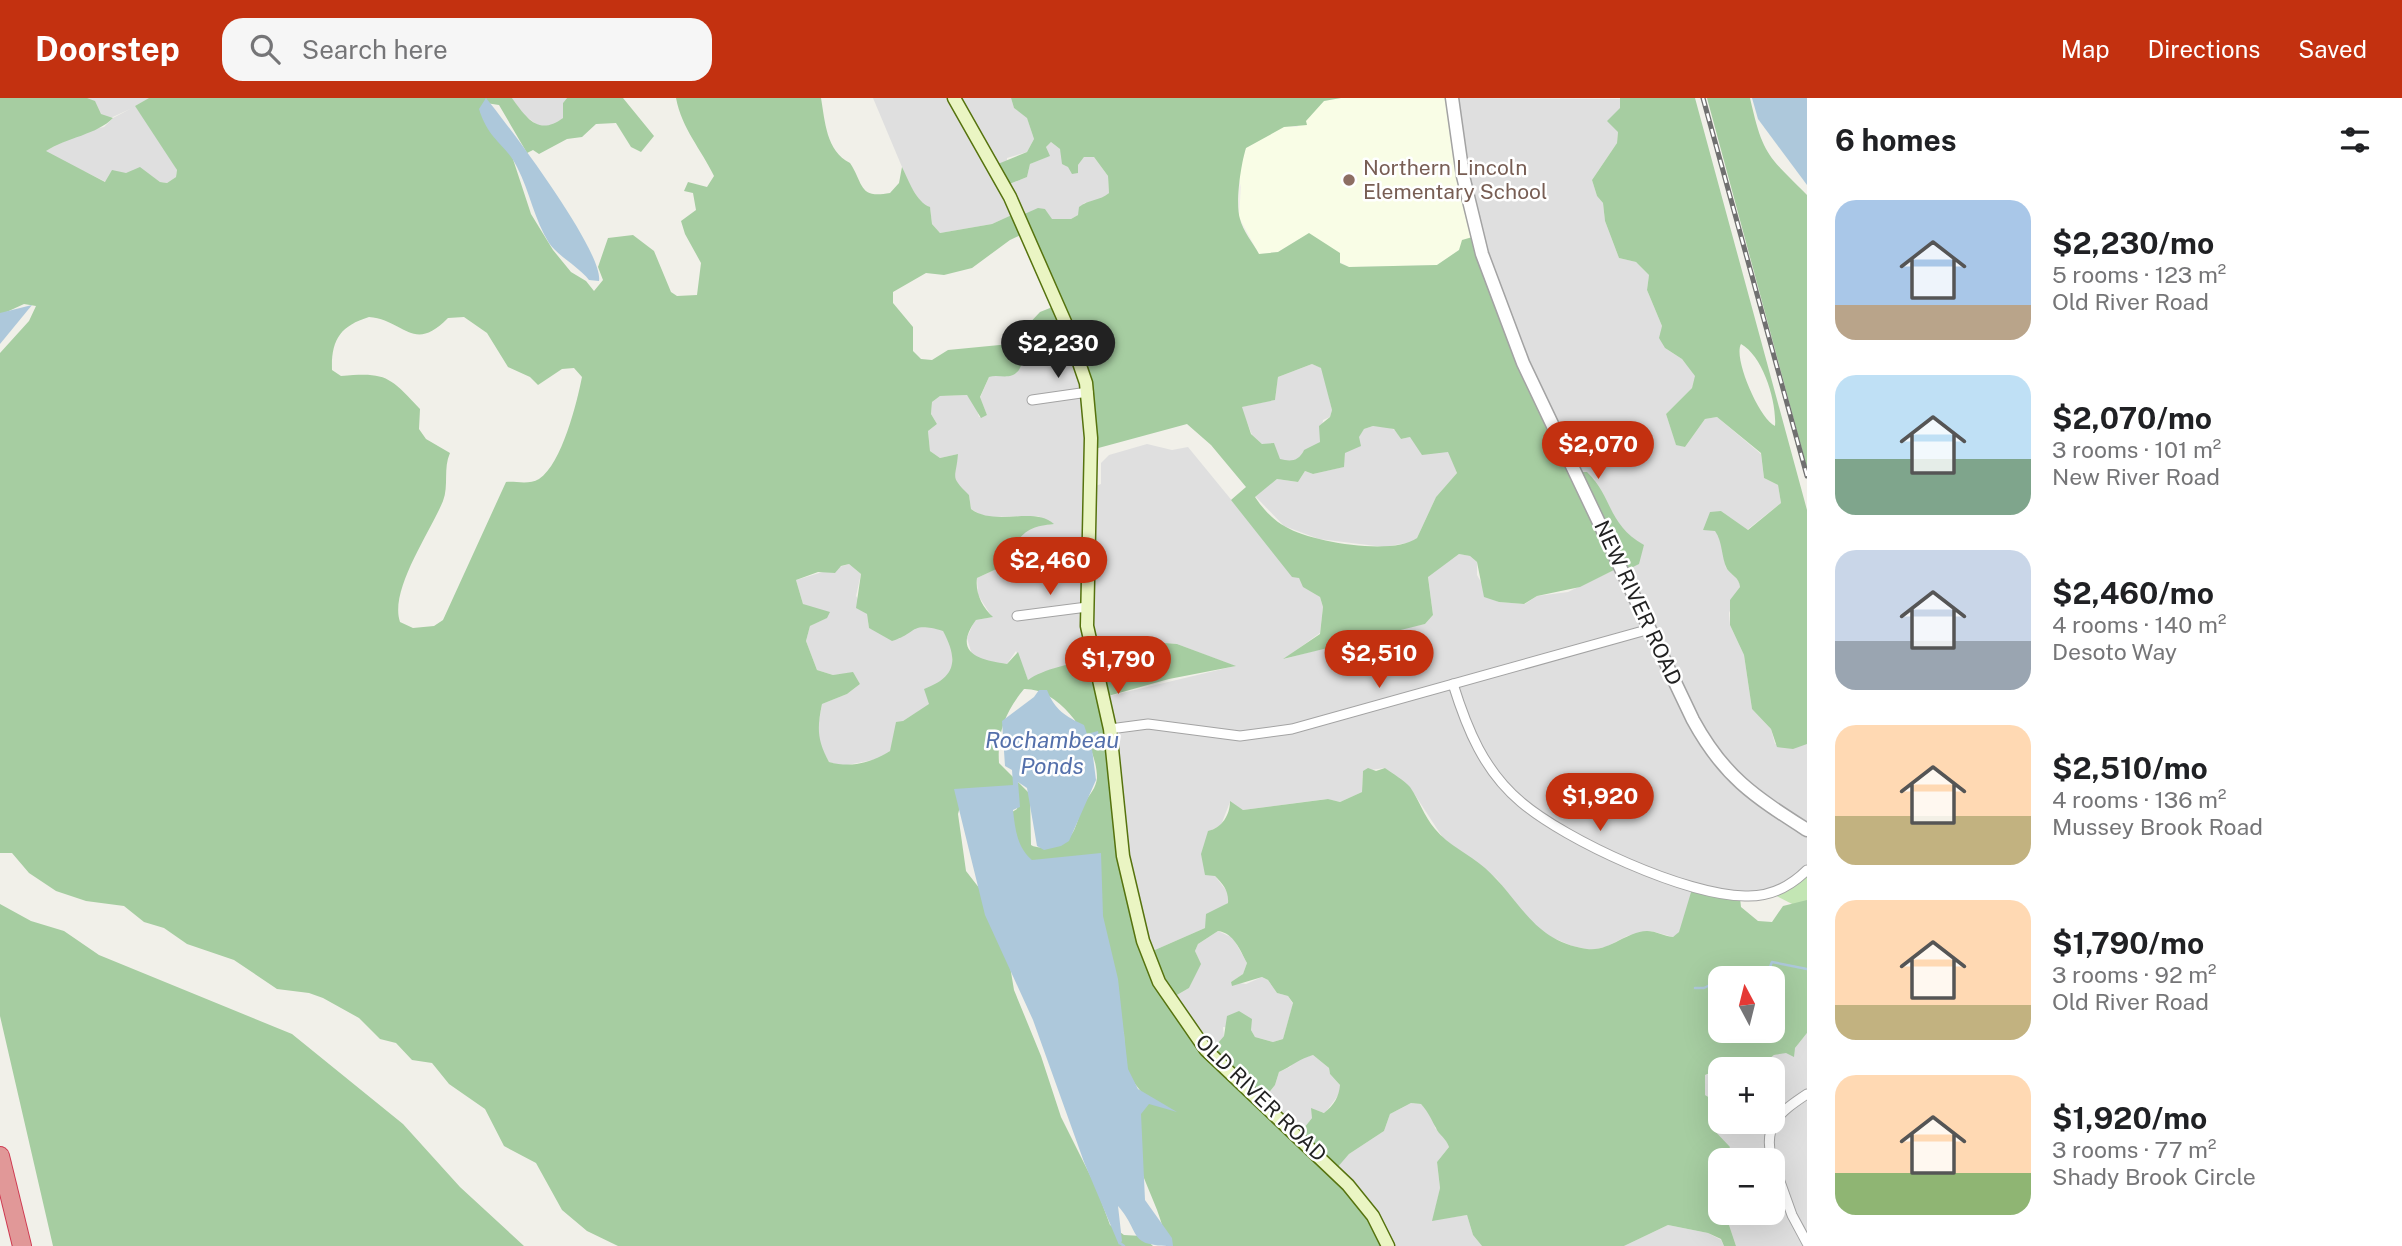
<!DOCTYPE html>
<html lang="en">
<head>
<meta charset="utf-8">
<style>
  :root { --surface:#fff; --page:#f6f6f6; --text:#202124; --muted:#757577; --accent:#c33110 }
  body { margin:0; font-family:"Public Sans",sans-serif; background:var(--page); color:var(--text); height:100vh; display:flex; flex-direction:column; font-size:26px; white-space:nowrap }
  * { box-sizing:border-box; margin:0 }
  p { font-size:23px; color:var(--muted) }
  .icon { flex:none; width:38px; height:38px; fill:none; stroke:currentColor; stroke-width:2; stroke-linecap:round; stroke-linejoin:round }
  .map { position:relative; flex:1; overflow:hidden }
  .details { display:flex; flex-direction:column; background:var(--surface); width:595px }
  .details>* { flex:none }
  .needle { width:46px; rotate:353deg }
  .buttons { position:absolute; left:1708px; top:868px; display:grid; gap:14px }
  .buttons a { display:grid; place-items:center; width:77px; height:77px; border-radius:14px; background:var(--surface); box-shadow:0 7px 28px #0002; font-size:35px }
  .price { position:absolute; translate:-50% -60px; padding:0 16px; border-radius:24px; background:var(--accent); color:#fff; font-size:23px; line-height:46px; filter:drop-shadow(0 2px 4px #0008) }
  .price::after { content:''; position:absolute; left:50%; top:42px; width:21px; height:16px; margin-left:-10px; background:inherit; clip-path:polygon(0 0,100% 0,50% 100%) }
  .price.current { background:#222; color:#fff }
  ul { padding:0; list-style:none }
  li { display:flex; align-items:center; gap:21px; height:175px; padding:0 28px }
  li span { display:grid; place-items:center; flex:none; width:196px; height:140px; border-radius:21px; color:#555 }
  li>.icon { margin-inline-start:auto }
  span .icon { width:84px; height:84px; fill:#fffc; stroke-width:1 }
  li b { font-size:30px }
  h2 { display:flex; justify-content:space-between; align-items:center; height:84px; padding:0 28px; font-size:30px }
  header { display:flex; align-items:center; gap:42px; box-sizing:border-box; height:98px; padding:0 35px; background:var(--accent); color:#fff }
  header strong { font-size:33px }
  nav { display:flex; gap:38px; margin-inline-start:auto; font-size:24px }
  .search { width:490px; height:63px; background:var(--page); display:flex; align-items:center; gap:18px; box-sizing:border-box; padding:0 24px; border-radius:21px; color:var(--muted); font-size:26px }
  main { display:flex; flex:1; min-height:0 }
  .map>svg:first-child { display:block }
  .residential { fill:#dfdfdf }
  .education { fill:#f9fde6 }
  .grass { fill:#c3e6b4 }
  .forest { fill:#a6cda1; fill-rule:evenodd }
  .water { fill:#adc8db }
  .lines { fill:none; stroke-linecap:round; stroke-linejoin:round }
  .stream { stroke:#adc8db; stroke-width:2.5 }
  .minor-casing { stroke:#a3a3a3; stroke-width:11 }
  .tertiary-casing { stroke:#a3a3a3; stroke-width:15 }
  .secondary-casing { stroke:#56730e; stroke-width:15 }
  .motorway-casing { stroke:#ce374f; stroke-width:20 }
  .minor { stroke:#fff; stroke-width:9 }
  .tertiary { stroke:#fff; stroke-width:12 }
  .secondary { stroke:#eaf5c3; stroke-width:12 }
  .motorway { stroke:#e19898; stroke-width:18 }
  .rail-casing { stroke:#707070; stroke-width:5 }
  .rail { stroke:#fff; stroke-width:2.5; stroke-dasharray:8; stroke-linecap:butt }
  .education-dot { fill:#8d6e63; stroke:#fff; stroke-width:2.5 }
  .labels { text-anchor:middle; stroke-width:5; stroke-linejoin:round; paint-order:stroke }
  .education-label { font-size:21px; fill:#785e54; stroke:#fff; text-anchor:start }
  .street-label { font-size:21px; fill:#222; stroke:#fff }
  .water-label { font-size:23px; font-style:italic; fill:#5470ab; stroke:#fff }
</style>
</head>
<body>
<header>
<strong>Doorstep</strong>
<div class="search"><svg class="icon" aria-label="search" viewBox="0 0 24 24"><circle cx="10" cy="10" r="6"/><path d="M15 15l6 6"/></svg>Search here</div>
<nav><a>Map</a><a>Directions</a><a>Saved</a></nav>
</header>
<main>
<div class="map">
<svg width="1807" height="1148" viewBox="0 0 1807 1148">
  <rect width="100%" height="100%" fill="#f1f0e9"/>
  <!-- residential -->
  <g class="residential">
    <polygon points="58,0 150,0 135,8 165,49 177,72 176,79 167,85 160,84 140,70 106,84 49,56 45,53 85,33 104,29 113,20 130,11 100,25"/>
    <polygon points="512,0 567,0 563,5 563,20 551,29 539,28 524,17"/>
    <polygon points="873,0 1011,0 1014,10 1027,19 1034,41 1027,54 1007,60 1007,87 1027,79 1030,66 1049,58 1046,49 1051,44 1060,51 1064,60 1078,67 1084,59 1094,59 1108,78 1109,95 1101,102 1084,105 1078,117 1071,121 1052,122 1045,111 1020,118 1016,115 992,126 940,135 932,126 930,110 923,107 910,88"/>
    <polygon points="1451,0 1621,1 1617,45 1592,82 1597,98 1603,105 1605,123 1619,160 1636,164 1649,177 1647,192 1662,228 1661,239 1665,250 1682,261 1696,278 1692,290 1666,316 1676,346 1685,349 1705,321 1717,319 1761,356 1764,380 1778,387 1781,405 1747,432 1721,413 1703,432 1715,432 1720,440 1726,470 1739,483 1740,489 1729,515 1730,527 1744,557 1752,611 1771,631 1775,646 1807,646 1807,772 1796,784 1740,799 1673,839 1651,833 1627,838 1606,849 1591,852 1572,848 1549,838 1529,824 1497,781 1443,740 1415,697 1385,670 1363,673 1362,694 1340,704 1327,701 1243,712 1230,704 1221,727 1208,734 1207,740 1215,778 1229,796 1228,805 1212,815 1205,830 1148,855 1143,841 1101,600 1235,568 1177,546 1141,543 1128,558 1109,563 1091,561 1028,582 1016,553 1007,566 982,563 972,557 967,540 973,526 976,522 992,519 978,497 977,480 1003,468 1016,469 1016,445 1024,434 1034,428 1053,426 1038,418 985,419 971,411 969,397 957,389 953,380 958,356 940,360 930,353 928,333 937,326 931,316 932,304 940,298 967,297 975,305 979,319 987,317 980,300 989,279 1023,265 1046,261 1073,248 1080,261 1090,390 1101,386 1101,365 1109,357 1147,346 1172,352 1188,349 1256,432 1299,480 1304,489 1320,499 1323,509 1320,535 1284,561 1376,536 1425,526 1433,517 1428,478 1459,456 1470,458 1477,464 1477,477 1490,500 1499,504 1525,506 1537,498 1568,494 1618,470 1644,448 1626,437 1609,413 1594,381 1576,374 1493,190"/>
    <polygon points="1312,266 1322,270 1332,312 1330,319 1323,322 1320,344 1314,350 1304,352 1301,359 1291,364 1280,362 1252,337 1241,309 1275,302 1278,279"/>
    <polygon points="1373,328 1388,329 1395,332 1401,341 1410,339 1449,354 1457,375 1436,399 1417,440 1412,444 1384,449 1319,441 1284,428 1255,398 1277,381 1298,384 1305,373 1313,376 1343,369 1345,355 1364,331"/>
    <polygon points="849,466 861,476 856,498 867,516 869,530 899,541 910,531 926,527 943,532 952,550 952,571 943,584 925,591 930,606 903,623 890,653 878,661 842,668 829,664 821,649 817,634 822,606 847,596 860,586 853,575 833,577 817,572 806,543 810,528 826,520 803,506 796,482"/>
    <polygon points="1218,833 1233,840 1247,865 1243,876 1231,884 1246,886 1262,879 1268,882 1277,895 1288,898 1293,906 1283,941 1273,944 1255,939 1251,932 1223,929 1224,938 1211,953 1170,901 1189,890 1200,866 1195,853 1198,846"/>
    <polygon points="1807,935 1807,1148 1736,1148 1725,1115 1773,1115 1773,1062 1724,1062 1726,1047 1712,1029 1709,1019 1714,1003 1705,997 1705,977 1720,973 1720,1024 1773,1024 1773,971 1756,971 1774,957 1795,950"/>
    <polygon points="1313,957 1329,970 1330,976 1340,987 1340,995 1325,1015 1312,1011 1312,1020 1300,1035 1263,1002 1275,987 1279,974 1290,969 1295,962"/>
    <polygon points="1411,1005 1421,1006 1433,1019 1435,1030 1445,1038 1449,1049 1437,1064 1440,1090 1433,1122 1467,1117 1473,1137 1482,1148 1387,1148 1335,1071 1349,1056 1384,1033 1390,1016"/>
    <polygon points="1668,1127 1708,1135 1721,1142 1724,1148 1624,1148"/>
  </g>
  <!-- education -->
  <polygon class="education" points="1341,0 1448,0 1472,139 1459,152 1437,167 1349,169 1299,141 1278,154 1259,156 1239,119 1241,89 1238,78 1246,50 1284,28 1297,29 1324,3"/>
  <!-- grass -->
  <polygon class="grass" points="1807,772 1807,808 1796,808 1771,795"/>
  <!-- forest -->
  <g class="forest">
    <path d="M0,0H87L95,3L101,16L113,20C98,36 66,40 46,53L105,84L112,72L126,75L140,69L160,84L167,85L176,79L177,72L135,8L149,0H512C527,21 539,38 563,20V5L567,0H623L654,38L641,54L631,49L616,25L596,26L582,39L567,41L539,56L533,52L527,55L499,7L486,5L480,13L491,33L509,49L531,116L553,152L571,174L586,183L594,193L603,182L598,169L608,140L633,137L654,153L671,194L677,198L697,197L701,165L685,136L681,123L696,112L693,95L684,93L688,84L707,89L714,78C701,51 682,31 676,0H821C825,23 826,53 850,65C864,86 858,101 890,95L899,85L902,69C909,83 916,104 930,109L932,126L940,135L992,126L1016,115L1020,118L1038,110L1045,111L1052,121H1071L1078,117L1079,109C1089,101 1100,103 1109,95L1108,78L1094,59H1084L1078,67V75L1072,76L1068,69L1062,66L1060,51L1051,44L1046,49L1050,58L1030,66L1027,79L1007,87L993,68L1027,54L1034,41L1027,20L1014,10L1011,0H1341L1324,3L1306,23L1307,27L1284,29L1246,50C1241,66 1235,105 1240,121C1243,133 1253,145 1259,156L1278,154L1309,135L1340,155V165L1349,169L1437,167L1459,152L1462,142L1476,138L1493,190L1576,374H1587C1613,399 1607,426 1644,447L1639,466L1623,474L1618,470L1580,489L1537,498L1524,506L1499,504L1484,499L1477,464L1470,458L1459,456L1428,479L1433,517L1425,526L1283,561L1320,536L1323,509L1320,499L1303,489L1299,480L1292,479L1231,402L1246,389L1211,347L1187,326L1091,352L1088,306L1072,248L1046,261L1023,265C1020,268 1020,272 1017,274C1010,282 998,276 989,279L980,299L987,317L981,320L967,297L940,298L932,304L931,316L937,326L928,333L930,353L940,360L958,356C956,382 949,377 969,397L971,411C995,429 1034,408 1054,426C1035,428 1027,430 1016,445L1026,459L1019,463L1016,470L1003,468L977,480C975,495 982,509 993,519L976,522C952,555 979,562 1007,566L1018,554L1028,582C1043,571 1073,565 1092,561C1118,556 1119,569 1140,543L1177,546L1236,568L1169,581L1101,600L1115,710L1148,855L1205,830L1206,816L1228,805C1229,793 1223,786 1215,778L1205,777L1201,756L1208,733C1222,730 1230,717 1230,703L1243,712L1328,701L1340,704L1362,694L1363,673L1368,670L1376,673L1385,670C1393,676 1404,682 1410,689C1419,702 1424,718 1435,731C1448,747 1469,756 1485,770C1521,802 1532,843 1587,851C1609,854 1625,834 1647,833C1656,833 1664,838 1673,839L1679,834L1692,791L1740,800L1741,809L1758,823L1772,824L1783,808L1807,802V935L1795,950L1794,959L1786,955L1774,957L1756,971H1720L1705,977V997L1715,1003L1709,1018L1712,1030L1730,1049L1716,1074L1720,1115H1725L1736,1148H1724L1721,1141L1708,1135L1668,1127L1624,1148H1482L1473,1137L1467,1117L1432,1123L1440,1090L1437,1064L1449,1049C1446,1040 1439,1037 1436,1030C1431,1021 1429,1015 1421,1006L1411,1005L1390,1016L1384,1033L1349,1056L1336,1071L1387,1148H1166C1163,1106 1129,1069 1134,1025C1134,1017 1142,1007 1146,1000L1125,973L1124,935L1018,764L1012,714L1017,711L1018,704L964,694L958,716L966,773L990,804L1007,850L1014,892L1041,958L1061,1019L1096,1089L1110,1127L1124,1137L1142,1138L1153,1148H618L587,1133L562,1112L536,1065L504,1048L485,1011L449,986L432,965L412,962L396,945L380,941L359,920L323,900L309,895L277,891L234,862L187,846L164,830L144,824L124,808L86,803L56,793L29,775L12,755H0V255L29,223L36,208L24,206L0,217ZM1025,135L1055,208L1040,214L1010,246L948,252L932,262L921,261L913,253V229L893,205V194L926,175L944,177L972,170L1010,142ZM369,219C405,222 413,256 448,220L464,219L487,235L508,269L530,279L538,287L562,271L574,270L582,279C577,304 562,366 539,381C529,387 516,383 506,384L443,522L434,528L413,530L400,524C389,492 431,433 443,403C449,388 443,370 450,355L426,341L419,331L420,311C389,278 386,274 341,278L332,272C331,242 340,228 369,219ZM1312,266L1321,270L1332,312L1330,319L1319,328L1320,344L1304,352C1299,363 1291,364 1280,361L1274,345L1262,346L1251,336L1242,309L1275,302L1278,279ZM1373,328L1394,331L1401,341L1410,339L1422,357L1448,354L1457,375L1436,399L1417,440C1393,458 1311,444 1286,429C1273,422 1263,411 1255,399L1277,381L1298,384L1305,373L1313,376L1344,369L1345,355L1361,348L1359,339L1364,331ZM849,466L861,476L856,510L867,516L869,530L892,543C917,536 909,523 943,533C958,561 957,579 924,591L929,606L903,623L896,624L890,653C871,665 851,670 829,664C817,642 817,630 822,606L847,596L860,586L853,574L833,577L817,572L806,543L810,528L827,520L830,514L803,506L796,482L818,474L835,475L841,468ZM1024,591C1062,590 1097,645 1097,680C1096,690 1090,696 1085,704C1075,722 1078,744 1052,748C1045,749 1038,751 1031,747L1030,696L999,665C997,635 1005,614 1024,591ZM1218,833C1234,835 1240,852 1247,865L1243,876L1231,884L1232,888L1262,879L1268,882L1277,895L1288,898L1293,905L1283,941L1273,944L1255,939L1251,932L1252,921L1239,913L1227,918L1224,938L1211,953L1170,901L1189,890L1201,866L1195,853L1198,846ZM1720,880H1773V933H1720ZM1313,957L1329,970L1330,976L1340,987C1339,999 1334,1007 1324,1015L1311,1010L1312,1020L1300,1035L1263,1002L1275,987L1279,974C1292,968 1299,961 1313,957Z"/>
    <path d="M1620,0H1695L1807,412V646L1793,651L1777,649L1771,631L1752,611L1744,557L1730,527V502L1740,489C1739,479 1732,478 1727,471C1721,459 1723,444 1715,433L1703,432L1710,414L1721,413L1748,432L1781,405L1778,387L1764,380L1761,355L1717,319L1705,321L1685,349L1676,347L1666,316L1692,290L1695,278L1682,261L1665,250L1659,240L1662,228L1647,192L1649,177L1636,164L1619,160L1605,123L1603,105L1597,98L1592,82L1617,45L1618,34L1607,23L1620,10ZM1741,246C1763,258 1777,304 1775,328C1759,320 1733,260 1741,246Z"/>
    <path d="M1707,0H1750C1763,57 1767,57 1807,97V370Z"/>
    <polygon points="0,806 31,823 64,833 99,857 292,936 403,1026 460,1089 524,1148 53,1148 0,918"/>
  </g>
  <!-- water -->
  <g class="water">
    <path d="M486,0C508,27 604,154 599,183L589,182C578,168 559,159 549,145C534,121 530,94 517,69C505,45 489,43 479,11Z"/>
    <polygon points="1752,0 1807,0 1807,87 1758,21"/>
    <polygon points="32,207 0,246 0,215"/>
    <path d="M1039,592H1047C1055,612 1065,618 1084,627L1087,636L1098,633L1099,639L1091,643L1096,682L1069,743L1061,748L1044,752L1037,748L1027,690L1018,684L1020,709L1013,712C1015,730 1017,750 1032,762L1101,755L1103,818L1118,881L1128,971L1138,991L1177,1014L1149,1006L1141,1016L1145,1102L1172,1140L1173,1148C1126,1148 1142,1135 1118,1108L1122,1143L1119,1147L1084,1064L1033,922L985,817L954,691L1013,687L1012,672L1005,668L1002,623L1034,599Z"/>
  </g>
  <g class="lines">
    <!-- stream -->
    <g class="stream">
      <polyline points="1723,880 1727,873 1745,874 1752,880 1767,876 1772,864 1807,871"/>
      <polyline points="1695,890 1704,890 1720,882"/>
      <polyline points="1120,1145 1124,1148"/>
    </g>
    <defs>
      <g id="minor">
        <polyline points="1032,302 1088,294"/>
        <polyline points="1017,518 1087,509"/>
        <path d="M1453,586C1467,631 1484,673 1521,704C1567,743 1685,797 1745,798C1770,799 1790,789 1807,772"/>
        <polyline points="1110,631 1148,626 1240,638 1292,631 1650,531"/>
        <path d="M1772,1062C1762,1027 1780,1014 1807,996"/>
        <polyline points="1773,1064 1792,1117 1807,1145"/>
      </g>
      <path id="tertiary" d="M1452,0L1463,78L1482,156L1523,265L1693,622C1724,679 1754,698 1807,732"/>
      <polyline id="secondary" points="954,0 1010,99 1065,224 1086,285 1091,340 1087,528 1110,631 1123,758 1143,843 1159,884 1206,952 1348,1087 1373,1118 1388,1148"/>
      <polyline id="motorway" points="0,1058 22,1148"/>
    </defs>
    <!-- minor casing -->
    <use href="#minor" class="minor-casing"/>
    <!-- tertiary casing -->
    <use href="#tertiary" class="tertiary-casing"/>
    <!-- secondary casing -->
    <use href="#secondary" class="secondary-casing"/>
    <!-- motorway casing -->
    <use href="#motorway" class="motorway-casing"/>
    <!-- minor -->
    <use href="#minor" class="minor"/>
    <!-- tertiary -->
    <use href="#tertiary" class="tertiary"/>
    <!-- secondary -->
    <use href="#secondary" class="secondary"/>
    <!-- motorway -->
    <use href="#motorway" class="motorway"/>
    <defs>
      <polyline id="rail" points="1703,0 1807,378"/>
    </defs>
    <!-- rail casing -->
    <use href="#rail" class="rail-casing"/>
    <!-- rail -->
    <use href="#rail" class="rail"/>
  </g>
  <!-- markers -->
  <circle class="education-dot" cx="1349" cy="82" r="7"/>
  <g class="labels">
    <!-- education labels -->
    <g class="education-label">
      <text x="1363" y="77">Northern Lincoln<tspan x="1363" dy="24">Elementary School</tspan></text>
    </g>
    <!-- street labels -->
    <g class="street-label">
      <text transform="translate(1638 505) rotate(65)" y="7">NEW RIVER ROAD</text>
      <text transform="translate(1261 1000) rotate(44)" y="7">OLD RIVER ROAD</text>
    </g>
    <!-- water labels -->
    <g class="water-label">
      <text x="1052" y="650">Rochambeau<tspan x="1052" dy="26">Ponds</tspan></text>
    </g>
  </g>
</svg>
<div class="buttons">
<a><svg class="needle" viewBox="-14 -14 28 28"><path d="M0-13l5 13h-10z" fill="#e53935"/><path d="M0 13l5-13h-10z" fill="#757577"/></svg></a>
<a>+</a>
<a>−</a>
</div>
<b class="price current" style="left:1058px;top:282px">$2,230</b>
<b class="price" style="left:1598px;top:383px">$2,070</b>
<b class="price" style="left:1050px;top:499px">$2,460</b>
<b class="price" style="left:1379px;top:592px">$2,510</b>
<b class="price" style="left:1118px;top:598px">$1,790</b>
<b class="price" style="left:1600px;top:735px">$1,920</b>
</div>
<section class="details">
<h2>6 homes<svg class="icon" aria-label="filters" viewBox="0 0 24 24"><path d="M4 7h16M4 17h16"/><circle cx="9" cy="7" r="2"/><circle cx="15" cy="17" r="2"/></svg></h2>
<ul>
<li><span style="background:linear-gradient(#a9c7e8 75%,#b9a48a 0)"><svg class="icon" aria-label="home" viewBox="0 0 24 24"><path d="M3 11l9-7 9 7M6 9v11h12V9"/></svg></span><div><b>$2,230/mo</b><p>5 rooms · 123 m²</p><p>Old River Road</p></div></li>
<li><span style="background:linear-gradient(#bfe0f5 60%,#7fa58c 0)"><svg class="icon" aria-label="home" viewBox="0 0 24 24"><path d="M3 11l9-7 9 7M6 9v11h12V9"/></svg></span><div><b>$2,070/mo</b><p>3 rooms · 101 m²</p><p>New River Road</p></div></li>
<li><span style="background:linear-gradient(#c9d6e8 65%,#9aa5b1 0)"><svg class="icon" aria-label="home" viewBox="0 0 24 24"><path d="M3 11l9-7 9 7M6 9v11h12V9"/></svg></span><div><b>$2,460/mo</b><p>4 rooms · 140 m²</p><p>Desoto Way</p></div></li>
<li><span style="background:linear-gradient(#ffd9b3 65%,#c2b280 0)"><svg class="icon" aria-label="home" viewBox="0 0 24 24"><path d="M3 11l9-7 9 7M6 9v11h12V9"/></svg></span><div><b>$2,510/mo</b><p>4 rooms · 136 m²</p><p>Mussey Brook Road</p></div></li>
<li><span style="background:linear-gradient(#ffd9b3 75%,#c2b280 0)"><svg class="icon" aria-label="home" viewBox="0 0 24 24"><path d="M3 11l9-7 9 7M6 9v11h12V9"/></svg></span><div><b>$1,790/mo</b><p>3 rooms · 92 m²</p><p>Old River Road</p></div></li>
<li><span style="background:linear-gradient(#ffd9b3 70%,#8fb573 0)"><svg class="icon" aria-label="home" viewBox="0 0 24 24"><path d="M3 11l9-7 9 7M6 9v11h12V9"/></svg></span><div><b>$1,920/mo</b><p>3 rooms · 77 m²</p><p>Shady Brook Circle</p></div></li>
</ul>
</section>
</main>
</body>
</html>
